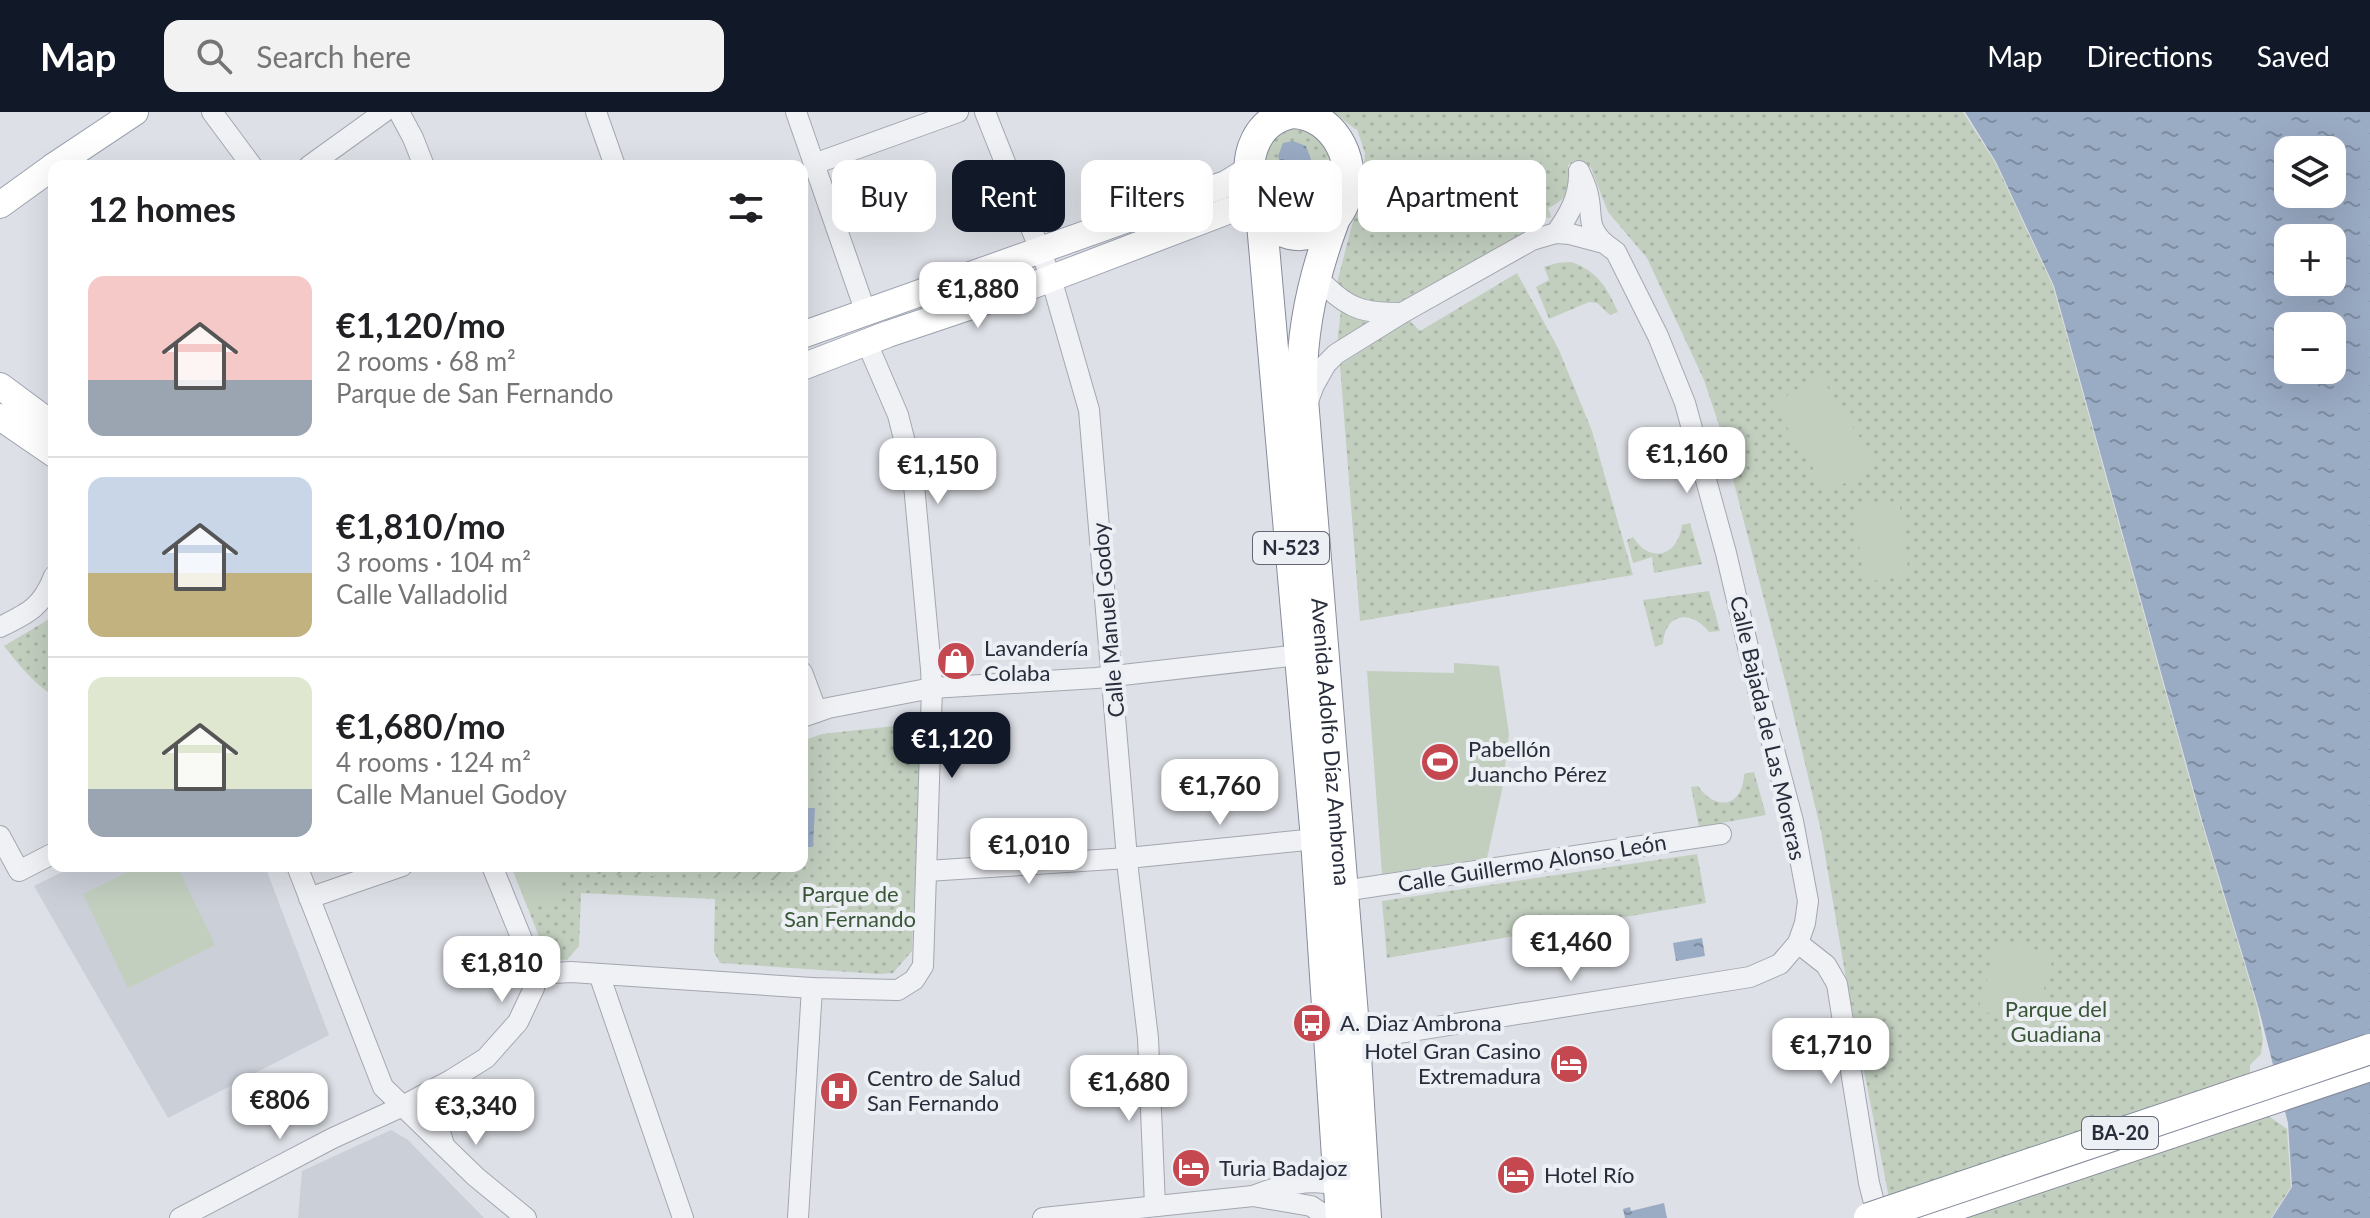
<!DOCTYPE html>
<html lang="en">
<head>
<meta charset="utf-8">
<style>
  :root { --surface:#fff; --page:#f2f2f2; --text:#202124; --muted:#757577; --line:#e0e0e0; --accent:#111827 }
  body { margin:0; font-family:Lato,sans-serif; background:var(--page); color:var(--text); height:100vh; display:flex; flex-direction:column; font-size:30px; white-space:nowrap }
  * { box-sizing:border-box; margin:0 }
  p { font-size:26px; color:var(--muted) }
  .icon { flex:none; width:44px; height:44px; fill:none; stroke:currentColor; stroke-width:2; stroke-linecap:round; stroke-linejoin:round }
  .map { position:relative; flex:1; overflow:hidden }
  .drawer { position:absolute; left:48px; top:48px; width:760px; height:712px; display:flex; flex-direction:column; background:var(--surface); border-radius:16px; box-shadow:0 8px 32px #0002 }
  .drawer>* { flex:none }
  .hud { position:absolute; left:832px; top:48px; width:760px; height:72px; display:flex; gap:16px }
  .controls { position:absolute; left:2274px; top:24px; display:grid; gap:16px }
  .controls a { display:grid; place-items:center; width:72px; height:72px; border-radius:16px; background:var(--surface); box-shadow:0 8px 32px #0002; font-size:40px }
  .price { position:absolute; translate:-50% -68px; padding:0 18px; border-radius:16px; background:#fff; color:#222; font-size:26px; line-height:52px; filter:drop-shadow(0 2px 4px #0008) }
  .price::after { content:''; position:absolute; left:50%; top:48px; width:24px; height:18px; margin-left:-12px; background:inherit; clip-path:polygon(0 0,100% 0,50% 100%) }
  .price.current { background:var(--accent); color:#fff }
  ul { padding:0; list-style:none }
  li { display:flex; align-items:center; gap:24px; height:200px; padding:0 40px }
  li+li { border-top:2px solid var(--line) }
  li span { display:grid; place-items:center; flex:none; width:224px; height:160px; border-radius:16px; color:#555 }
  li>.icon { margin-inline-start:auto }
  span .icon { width:96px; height:96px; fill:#fffc; stroke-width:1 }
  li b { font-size:34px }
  h2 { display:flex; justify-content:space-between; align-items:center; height:96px; padding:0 40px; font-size:34px }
  .tag { padding:0 28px; border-radius:16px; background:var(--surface); box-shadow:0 8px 32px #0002; font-size:28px; line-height:72px }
  .tag.current { background:var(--accent); color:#fff }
  header { display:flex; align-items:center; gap:48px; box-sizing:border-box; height:112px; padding:0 40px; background:var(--accent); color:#fff }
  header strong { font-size:38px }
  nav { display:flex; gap:44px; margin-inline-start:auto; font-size:28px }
  .search { width:560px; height:72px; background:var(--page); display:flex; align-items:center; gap:20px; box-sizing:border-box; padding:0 28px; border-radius:16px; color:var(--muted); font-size:30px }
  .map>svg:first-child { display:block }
  .built { fill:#cbcfd8 }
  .grass { fill:url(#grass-dots) }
  .garden { fill:url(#garden-furrows) }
  .pitch { fill:#c2cfbf }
  .water { fill:url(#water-ripples); fill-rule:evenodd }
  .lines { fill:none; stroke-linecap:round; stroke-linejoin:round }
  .minor-casing { stroke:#a3a7b0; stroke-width:22 }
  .major-casing { stroke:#9da3b1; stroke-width:28 }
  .highway-casing { stroke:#868c9c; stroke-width:32 }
  .minor { stroke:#f0f1f5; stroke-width:20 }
  .major { stroke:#fff; stroke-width:26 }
  .highway { stroke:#fff; stroke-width:30 }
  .highway-bridge-casing { stroke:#868c9c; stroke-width:32; stroke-linecap:butt }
  .highway-bridge { stroke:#fff; stroke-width:30 }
  .labels { text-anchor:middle; stroke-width:8; stroke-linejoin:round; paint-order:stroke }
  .shield { fill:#eceff4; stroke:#636773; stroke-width:2 }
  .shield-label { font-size:20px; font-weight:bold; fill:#282d3c }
  .street-label { font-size:22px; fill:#282d3c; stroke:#eceff4 }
  .poi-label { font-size:22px; fill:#282d3c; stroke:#eceff4; text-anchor:start }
  .park-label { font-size:22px; fill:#395636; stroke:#eceff4 }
</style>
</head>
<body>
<header>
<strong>Map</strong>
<div class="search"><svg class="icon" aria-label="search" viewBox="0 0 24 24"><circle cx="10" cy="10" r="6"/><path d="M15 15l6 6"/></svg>Search here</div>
<nav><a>Map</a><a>Directions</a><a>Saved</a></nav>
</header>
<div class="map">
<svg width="2370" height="1106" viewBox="0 0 2370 1106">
  <defs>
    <pattern id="grass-dots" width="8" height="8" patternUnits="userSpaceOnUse" patternTransform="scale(2)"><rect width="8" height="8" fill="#c2cfbf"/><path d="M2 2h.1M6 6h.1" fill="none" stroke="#a7b2a5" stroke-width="1.8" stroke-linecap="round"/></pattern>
    <pattern id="garden-furrows" width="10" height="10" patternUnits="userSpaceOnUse" patternTransform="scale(2)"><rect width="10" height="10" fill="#c2cfbf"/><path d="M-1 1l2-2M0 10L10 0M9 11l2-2" fill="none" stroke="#a7b2a5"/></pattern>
    <pattern id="water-ripples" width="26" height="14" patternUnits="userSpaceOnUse" patternTransform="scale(2)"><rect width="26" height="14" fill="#9aabc4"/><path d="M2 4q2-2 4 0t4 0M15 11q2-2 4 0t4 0" fill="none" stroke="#7e8ca0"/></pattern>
  </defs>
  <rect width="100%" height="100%" fill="#dde0e6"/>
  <!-- built -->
  <g class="built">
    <polygon points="74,754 265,754 329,923 168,1006 34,774"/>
    <polygon points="391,1018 408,1028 484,1106 298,1106 302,1059"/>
  </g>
  <!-- grass -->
  <g class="grass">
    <path d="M1333,0H1963L1995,50L2053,174L2202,712L2257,894L2263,927L2261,942L2250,953V960L2263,1000L2287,1017L2291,1075L2271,1106H1893L1846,867L1821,719L1787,576L1719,313L1704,268L1647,146L1608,100L1591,56L1582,49L1568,53C1572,75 1569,87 1548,96L1551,105L1521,112L1526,123L1400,192L1374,195L1338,177V167L1362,75L1365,41L1357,17H1355Z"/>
    <polygon points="1284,13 1312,16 1334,48 1335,81 1321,105 1290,111 1264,80 1263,44"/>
    <path d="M1571,150C1598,159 1607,176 1618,200L1610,203L1597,191L1589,190L1549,207L1536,175L1549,168L1544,155L1557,151Z"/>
    <polygon points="1517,161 1559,238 1592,319 1633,463 1360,509 1340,253 1409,208 1420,219"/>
    <polygon points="1341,198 1349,204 1373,212 1337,233"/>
    <path d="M1690,411L1702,452L1654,461L1652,445L1633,451L1627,428L1633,425C1651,453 1678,444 1682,413Z"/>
    <path d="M1709,479L1720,519L1709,520C1691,497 1665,501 1663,532L1655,535L1643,488Z"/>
    <path d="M54,502V584C33,571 19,553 4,534L46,509Z"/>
    <path d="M903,613L921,625L912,839L893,861L880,862L720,851L714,840L715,787L581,781L579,834L567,848C551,847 539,847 531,831L540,827L511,754H802V629L822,622Z"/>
    <path d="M1754,660L1766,703L1699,715L1691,675L1698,674C1716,700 1743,695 1744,662Z"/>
    <polygon points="1697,742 1706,791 1387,846 1382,789"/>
  </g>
  <!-- garden -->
  <g class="garden">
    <polygon points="597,754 656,754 656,764 594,762 595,755"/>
    <polygon points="713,754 781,754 794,769 699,765"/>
  </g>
  <!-- pitch -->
  <g class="pitch">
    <polygon points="1819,262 1876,351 1829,381 1773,293"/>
    <polygon points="1899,389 1909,464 1864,470 1854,395"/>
    <polygon points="1454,551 1499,554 1509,622 1502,678 1487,746 1382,762 1367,559 1454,561"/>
    <polygon points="139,754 177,754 215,833 128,876 83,782"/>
    <polygon points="512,754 554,754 566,783 530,798"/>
    <polygon points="1999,827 2054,843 2033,914 1978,898"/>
  </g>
  <!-- water -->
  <g class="water">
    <path d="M1965,0H2370V1106H2272L2292,1075L2288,1011L2258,894L2203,712L2054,174L1996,50ZM2288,38H2332V82H2288ZM2288,126H2332V170H2288ZM2288,214H2332V258H2288Z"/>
    <polygon points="1293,29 1306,34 1320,72 1315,86 1303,90 1291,84 1278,44 1283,31"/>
    <path d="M806,696H815L813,735H805C799,725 799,705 806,696Z"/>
    <polygon points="1702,826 1705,844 1676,849 1673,831"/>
    <polygon points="1664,1091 1667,1106 1625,1106 1623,1097 1630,1095 1631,1099"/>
  </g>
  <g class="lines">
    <defs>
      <g id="minor">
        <polyline points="212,0 252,54"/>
        <polyline points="399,0 413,26 424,54"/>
        <polyline points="596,0 615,54"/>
        <polyline points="796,0 866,201"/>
        <polyline points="985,0 1051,166 1089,298 1128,758 1148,926 1155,1094"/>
        <polyline points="814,52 958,0"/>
        <polyline points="309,54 384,0"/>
        <path d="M1579,59C1582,66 1587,75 1588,83C1593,104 1586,114 1604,131"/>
        <path d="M1556,121C1569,103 1579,85 1579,63"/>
        <path d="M1326,174C1351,199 1367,201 1402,201"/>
        <polyline points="1307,292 1314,273 1326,252 1336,242 1402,201 1532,128 1556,121 1570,122 1604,131 1616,140 1658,224 1685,291 1726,441 1758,578 1793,709 1808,789 1805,811 1798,831 1780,852 1750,865 1355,928"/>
        <path d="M0,515C29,501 42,495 54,464"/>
        <polyline points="802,560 817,600"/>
        <polyline points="802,605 828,596 932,576 1096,566 1299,543"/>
        <polyline points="0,724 19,759 54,741"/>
        <polyline points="297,754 383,975 476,1065 526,1106"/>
        <polyline points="927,759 1128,746 1316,727"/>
        <polyline points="1343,779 1721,722"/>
        <polyline points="309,786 402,754"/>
        <polyline points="1798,831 1826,853 1837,872 1869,1071 1878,1106"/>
        <polyline points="536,862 571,860 812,876 898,878 914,868 923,854 932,576 931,557 913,362 898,303 867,231"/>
        <polyline points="599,862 683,1106"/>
        <polyline points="428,981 444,1033"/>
        <polyline points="1253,1084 1311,1094 1329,1106"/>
        <polyline points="180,1106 333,1026 401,995 451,968 486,946 518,910 534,876 536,862 492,754"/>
        <polyline points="798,1106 812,876"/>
        <path d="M1043,1106L1253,1084C1281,1073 1309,1066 1339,1073"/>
      </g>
      <g id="major">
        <polyline points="54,54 135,0"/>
        <polyline points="0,93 54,54"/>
        <polyline points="802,223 1226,72 1250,57"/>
        <polyline points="802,255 888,222 1031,174 1230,98 1257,94"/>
        <polyline points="0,274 54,314"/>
        <polyline points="0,305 54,342"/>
      </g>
      <g id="highway">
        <path d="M1293,1C1337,3 1360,55 1343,93C1337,106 1327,116 1313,121C1247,141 1220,14 1293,1Z"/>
        <polyline points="1261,100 1316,727 1341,1106"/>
        <path id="s1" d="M1334,109C1314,162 1301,219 1302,275L1355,928L1366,1106"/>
        <polyline points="1918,1106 2370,954"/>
      </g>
    </defs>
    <!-- minor casing -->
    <use href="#minor" class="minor-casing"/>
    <!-- major casing -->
    <use href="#major" class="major-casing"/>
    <!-- highway casing -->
    <use href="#highway" class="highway-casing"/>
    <!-- minor -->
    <use href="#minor" class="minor"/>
    <!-- major -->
    <use href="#major" class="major"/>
    <!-- highway -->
    <use href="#highway" class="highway"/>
    <defs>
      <polyline id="highway-bridge" points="1869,1106 2370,937"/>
    </defs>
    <!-- highway-bridge casing -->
    <use href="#highway-bridge" class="highway-bridge-casing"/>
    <!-- highway-bridge -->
    <use href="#highway-bridge" class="highway-bridge"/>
  </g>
  <!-- icons -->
  <defs>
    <symbol id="shop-disc" viewBox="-11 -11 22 22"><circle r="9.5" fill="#c54850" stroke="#eceff4"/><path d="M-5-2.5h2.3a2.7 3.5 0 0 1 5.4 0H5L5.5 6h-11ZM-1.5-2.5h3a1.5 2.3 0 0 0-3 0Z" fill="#fff"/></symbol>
    <symbol id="stadium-disc" viewBox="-11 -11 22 22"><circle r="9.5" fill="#c54850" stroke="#eceff4"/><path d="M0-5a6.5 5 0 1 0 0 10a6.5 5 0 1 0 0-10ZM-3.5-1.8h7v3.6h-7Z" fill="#fff"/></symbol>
    <symbol id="bus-disc" viewBox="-11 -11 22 22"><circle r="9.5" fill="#c54850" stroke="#eceff4"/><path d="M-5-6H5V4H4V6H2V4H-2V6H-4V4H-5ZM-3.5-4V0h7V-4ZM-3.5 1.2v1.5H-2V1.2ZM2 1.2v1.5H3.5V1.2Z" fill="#fff"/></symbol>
    <symbol id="hotel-disc" viewBox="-11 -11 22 22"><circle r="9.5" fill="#c54850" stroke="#eceff4"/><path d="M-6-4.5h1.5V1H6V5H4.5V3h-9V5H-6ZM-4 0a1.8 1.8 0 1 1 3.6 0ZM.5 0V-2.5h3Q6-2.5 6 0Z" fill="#fff"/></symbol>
    <symbol id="hospital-disc" viewBox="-11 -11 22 22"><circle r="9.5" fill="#c54850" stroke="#eceff4"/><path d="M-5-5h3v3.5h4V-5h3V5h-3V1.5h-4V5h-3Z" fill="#fff"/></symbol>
  </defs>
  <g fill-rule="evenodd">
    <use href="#shop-disc" x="934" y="527" width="44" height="44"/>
    <use href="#stadium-disc" x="1418" y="628" width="44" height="44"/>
    <use href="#bus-disc" x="1290" y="889" width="44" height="44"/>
    <use href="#hotel-disc" x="1547" y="930" width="44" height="44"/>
    <use href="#hospital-disc" x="817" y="957" width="44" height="44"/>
    <use href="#hotel-disc" x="1169" y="1034" width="44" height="44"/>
    <use href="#hotel-disc" x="1494" y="1041" width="44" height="44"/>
  </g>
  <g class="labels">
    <!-- shield labels -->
    <g class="shield">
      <rect x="1253" y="420" width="76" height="32" rx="6"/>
      <rect x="2082" y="1005" width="76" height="32" rx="6"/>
    </g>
    <g class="shield-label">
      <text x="1291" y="443">N-523</text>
      <text x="2120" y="1028">BA-20</text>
    </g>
    <!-- street labels -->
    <g class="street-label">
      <text transform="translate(1108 508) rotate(-95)" y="8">Calle Manuel Godoy</text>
      <text transform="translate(1768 616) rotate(77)" y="8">Calle Bajada de Las Moreras</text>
      <text dy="8" stroke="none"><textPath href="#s1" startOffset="526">Avenida Adolfo Díaz Ambrona</textPath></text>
      <text transform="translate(1532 751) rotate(-9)" y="8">Calle Guillermo Alonso León</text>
    </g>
    <!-- poi labels -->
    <g class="poi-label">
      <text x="984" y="544">Lavandería<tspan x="984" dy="25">Colaba</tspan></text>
      <text x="1468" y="645">Pabellón<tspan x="1468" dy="25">Juancho Pérez</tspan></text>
      <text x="1340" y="919">A. Diaz Ambrona</text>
      <text x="1541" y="947" text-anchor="end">Hotel Gran Casino<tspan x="1541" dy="25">Extremadura</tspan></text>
      <text x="867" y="974">Centro de Salud<tspan x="867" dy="25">San Fernando</tspan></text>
      <text x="1219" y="1064">Turia Badajoz</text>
      <text x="1544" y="1071">Hotel Río</text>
    </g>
    <!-- park labels -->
    <g class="park-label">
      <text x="850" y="790">Parque de<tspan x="850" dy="25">San Fernando</tspan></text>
      <text x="2056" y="905">Parque del<tspan x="2056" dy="25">Guadiana</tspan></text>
    </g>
  </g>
</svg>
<div class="controls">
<a><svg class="icon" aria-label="layers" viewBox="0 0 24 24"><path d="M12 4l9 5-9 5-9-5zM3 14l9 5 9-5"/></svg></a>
<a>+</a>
<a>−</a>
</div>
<b class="price" style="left:978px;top:218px">€1,880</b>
<b class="price" style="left:1687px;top:383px">€1,160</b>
<b class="price" style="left:938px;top:394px">€1,150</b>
<b class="price current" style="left:952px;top:668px">€1,120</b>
<b class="price" style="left:1220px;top:715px">€1,760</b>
<b class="price" style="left:1029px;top:774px">€1,010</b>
<b class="price" style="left:1571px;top:871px">€1,460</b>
<b class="price" style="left:502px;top:892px">€1,810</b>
<b class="price" style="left:1831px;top:974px">€1,710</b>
<b class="price" style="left:1129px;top:1011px">€1,680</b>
<b class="price" style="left:280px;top:1029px">€806</b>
<b class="price" style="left:476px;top:1035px">€3,340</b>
<div class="hud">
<a class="tag">Buy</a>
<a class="tag current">Rent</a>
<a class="tag">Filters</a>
<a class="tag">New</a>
<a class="tag">Apartment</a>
</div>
<section class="drawer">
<h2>12 homes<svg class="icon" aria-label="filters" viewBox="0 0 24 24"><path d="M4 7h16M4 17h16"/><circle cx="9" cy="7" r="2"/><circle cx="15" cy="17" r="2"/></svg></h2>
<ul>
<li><span style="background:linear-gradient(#f6c9c9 65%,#9aa5b1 0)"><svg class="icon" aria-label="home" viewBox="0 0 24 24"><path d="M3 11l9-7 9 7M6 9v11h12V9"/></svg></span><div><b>€1,120/mo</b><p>2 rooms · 68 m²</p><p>Parque de San Fernando</p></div></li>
<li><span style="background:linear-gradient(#c9d6e8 60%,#c2b280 0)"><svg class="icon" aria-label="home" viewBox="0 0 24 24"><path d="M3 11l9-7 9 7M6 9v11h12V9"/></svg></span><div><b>€1,810/mo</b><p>3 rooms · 104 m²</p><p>Calle Valladolid</p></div></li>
<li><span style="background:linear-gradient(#dfe7d0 70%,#9aa5b1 0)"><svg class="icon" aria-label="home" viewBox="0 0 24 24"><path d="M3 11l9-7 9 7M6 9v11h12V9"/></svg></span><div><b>€1,680/mo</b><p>4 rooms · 124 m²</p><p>Calle Manuel Godoy</p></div></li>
</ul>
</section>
</div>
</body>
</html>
